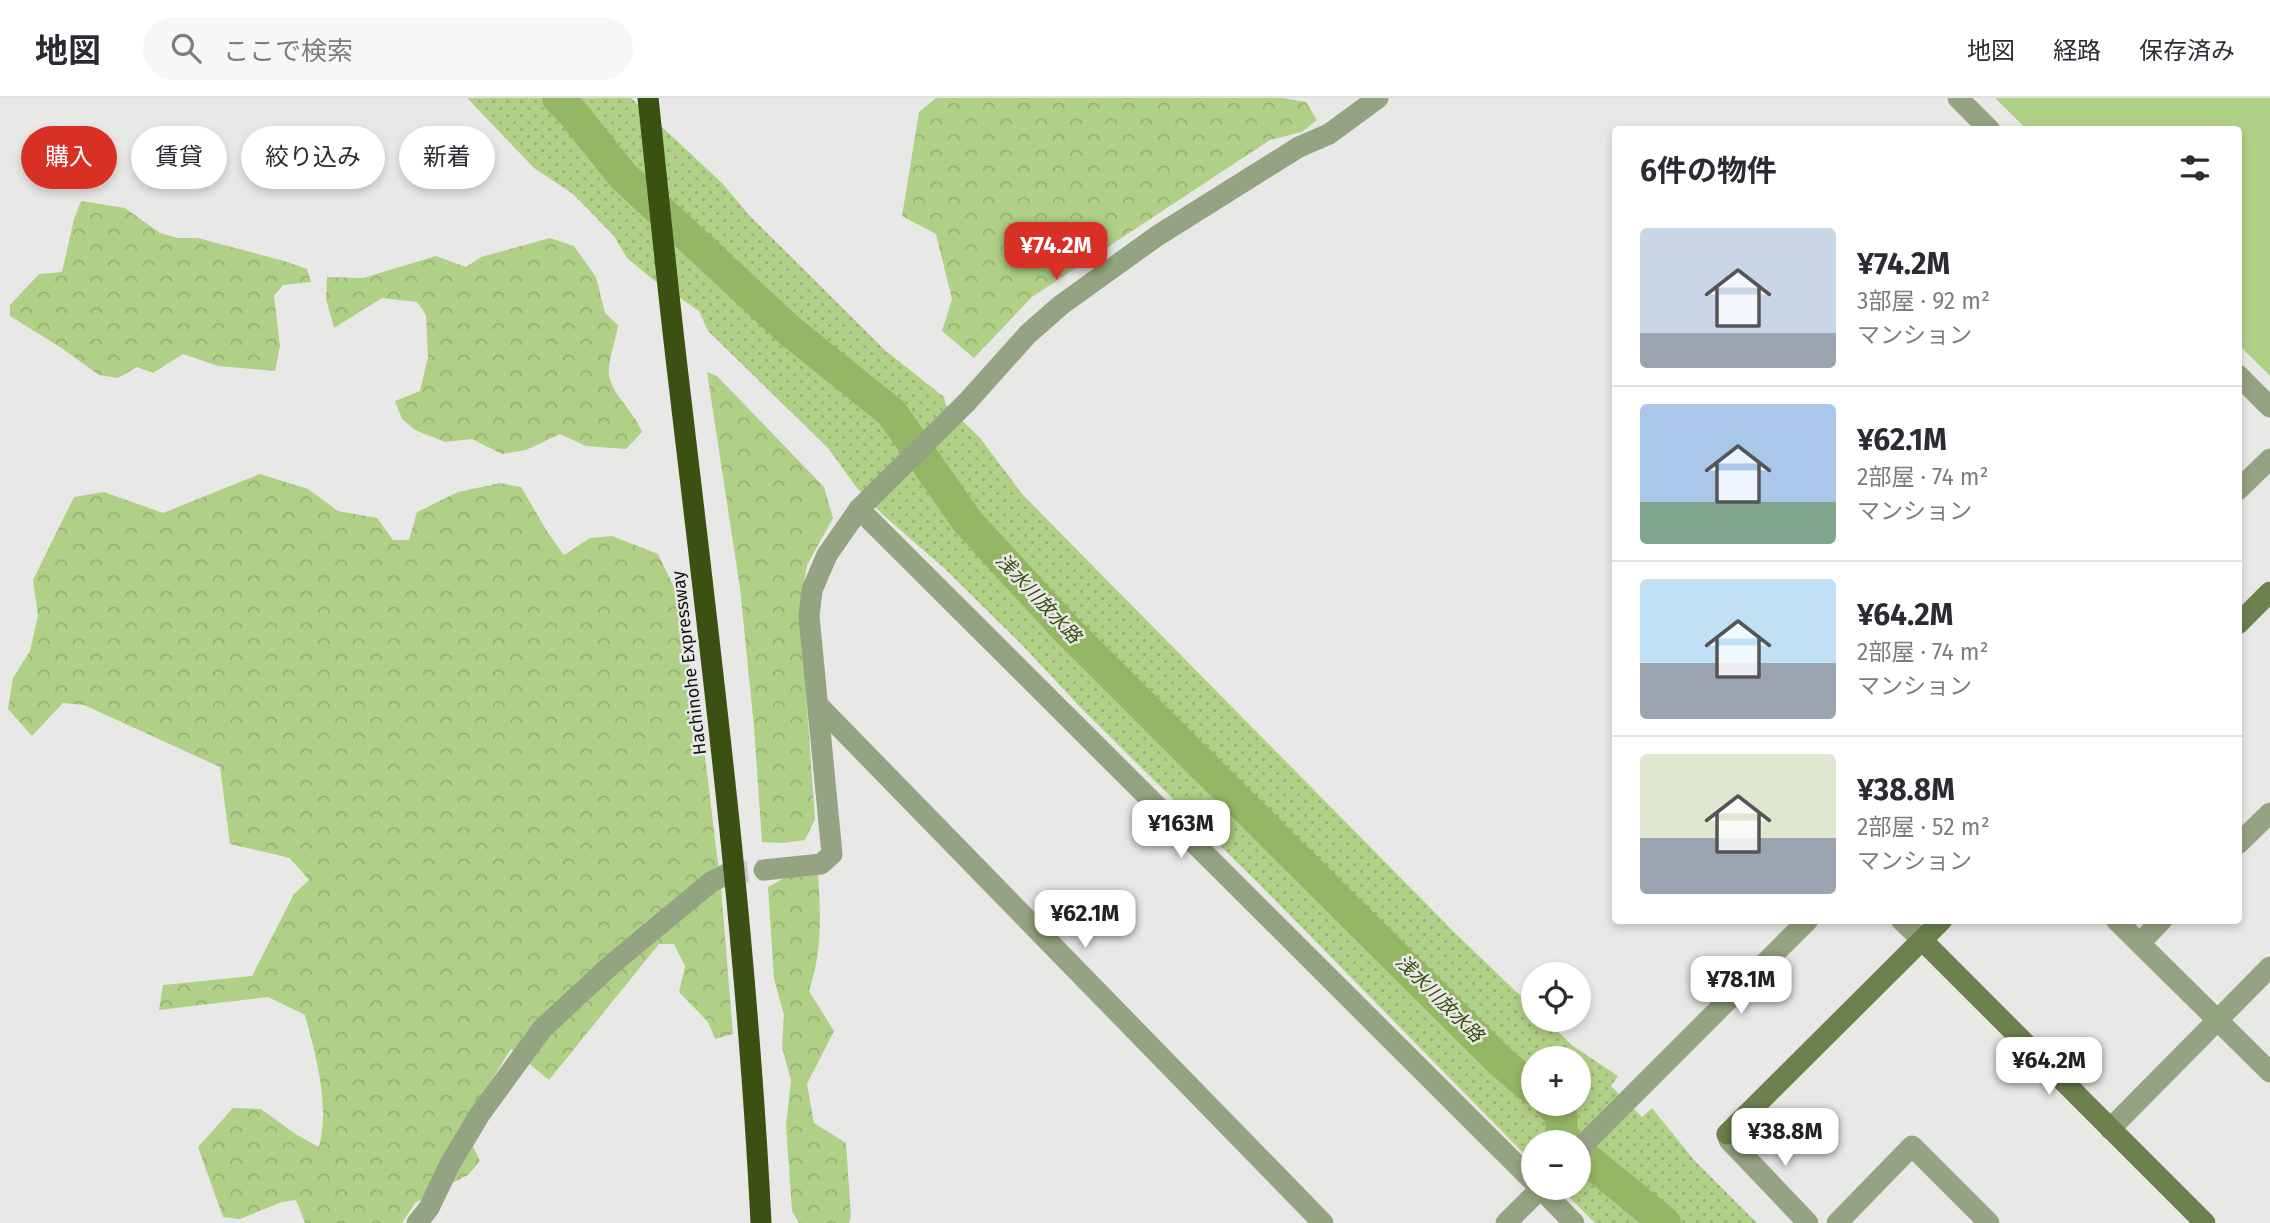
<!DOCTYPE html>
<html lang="ja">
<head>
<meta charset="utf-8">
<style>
  :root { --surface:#fff; --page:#f7f7f7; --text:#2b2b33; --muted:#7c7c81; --line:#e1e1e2; --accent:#d93025 }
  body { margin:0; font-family:"Fira Sans","Noto Sans JP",sans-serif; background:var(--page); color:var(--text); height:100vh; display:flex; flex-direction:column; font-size:26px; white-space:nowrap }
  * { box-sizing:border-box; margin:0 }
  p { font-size:23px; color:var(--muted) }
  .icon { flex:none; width:38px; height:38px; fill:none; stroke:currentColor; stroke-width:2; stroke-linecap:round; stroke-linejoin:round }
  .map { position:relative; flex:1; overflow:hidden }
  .sheet { position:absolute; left:1612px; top:28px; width:630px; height:798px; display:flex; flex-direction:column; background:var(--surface); border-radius:7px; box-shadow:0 4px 10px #0003 }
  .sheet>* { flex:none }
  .banner { position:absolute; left:21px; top:28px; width:665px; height:63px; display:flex; gap:14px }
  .fabs { position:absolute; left:1521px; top:864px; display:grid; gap:14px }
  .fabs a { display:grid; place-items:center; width:70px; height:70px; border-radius:50%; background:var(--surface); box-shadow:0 4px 10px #0003; font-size:35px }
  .price { position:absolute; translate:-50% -60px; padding:0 16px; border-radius:14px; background:#fff; color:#222; font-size:23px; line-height:46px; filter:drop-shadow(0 2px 4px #0008) }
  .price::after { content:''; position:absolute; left:50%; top:42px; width:21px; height:16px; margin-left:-10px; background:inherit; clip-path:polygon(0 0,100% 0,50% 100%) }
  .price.selected { background:var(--accent); color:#fff }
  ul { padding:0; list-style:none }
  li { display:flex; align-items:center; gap:21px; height:175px; padding:0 28px }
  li+li { border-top:2px solid var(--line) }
  li span { display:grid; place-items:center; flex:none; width:196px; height:140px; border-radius:7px; color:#555 }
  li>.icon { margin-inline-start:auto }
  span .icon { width:84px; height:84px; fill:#fffc; stroke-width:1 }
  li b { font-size:30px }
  h2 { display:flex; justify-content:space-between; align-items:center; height:84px; padding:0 28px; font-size:30px }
  .tag { padding:0 24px; border-radius:32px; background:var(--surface); box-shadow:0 4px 10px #0003; font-size:24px; line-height:63px }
  .tag.selected { background:var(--accent); color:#fff }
  header { display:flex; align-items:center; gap:42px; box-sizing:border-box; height:98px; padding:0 35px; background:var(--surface); border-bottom:2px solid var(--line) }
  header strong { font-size:33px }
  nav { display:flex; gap:38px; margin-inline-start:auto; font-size:24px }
  .search { width:490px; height:63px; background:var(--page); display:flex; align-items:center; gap:18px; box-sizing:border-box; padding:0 24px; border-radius:38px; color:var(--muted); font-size:26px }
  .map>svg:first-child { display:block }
  .grass { fill:url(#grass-dots); fill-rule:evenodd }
  .forest { fill:url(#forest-crowns) }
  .pitch { fill:#b1d087 }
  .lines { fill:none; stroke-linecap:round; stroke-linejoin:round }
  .river { stroke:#95b664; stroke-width:32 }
  .street-tunnel { stroke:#c8c9c6; stroke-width:21; stroke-dasharray:21 10; stroke-linecap:butt }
  .street { stroke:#94a381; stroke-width:21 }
  .secondary { stroke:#6c814d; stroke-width:21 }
  .highway { stroke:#3b5111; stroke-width:21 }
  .labels { text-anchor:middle; stroke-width:5; stroke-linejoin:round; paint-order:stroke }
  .street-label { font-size:18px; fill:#111211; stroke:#e8e9e6 }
  .water-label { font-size:19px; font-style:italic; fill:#364a0e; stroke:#e8e9e6 }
</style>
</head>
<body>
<header>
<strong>地図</strong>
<div class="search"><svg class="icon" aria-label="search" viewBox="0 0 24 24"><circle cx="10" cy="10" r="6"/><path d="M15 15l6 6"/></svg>ここで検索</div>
<nav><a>地図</a><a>経路</a><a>保存済み</a></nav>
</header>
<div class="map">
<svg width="2270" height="1125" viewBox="0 0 2270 1125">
  <defs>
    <pattern id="grass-dots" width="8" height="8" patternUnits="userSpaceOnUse" patternTransform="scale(1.75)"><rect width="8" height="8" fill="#b1d087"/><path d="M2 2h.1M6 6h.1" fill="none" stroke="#97b274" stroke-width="1.8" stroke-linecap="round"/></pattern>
    <pattern id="forest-crowns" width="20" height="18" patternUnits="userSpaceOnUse" patternTransform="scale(1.75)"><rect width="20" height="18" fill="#b1d087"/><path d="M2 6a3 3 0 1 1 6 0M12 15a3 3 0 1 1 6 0" fill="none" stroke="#97b274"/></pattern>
  </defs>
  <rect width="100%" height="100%" fill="#e8e9e6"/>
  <!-- grass -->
  <path class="grass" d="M467,0H631L722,85L749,117L886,253L944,299L946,307L980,340L1023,397L1456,836L1533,910V922H1546L1573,948L1618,978L1611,988L1642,1019L1652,1010L1694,1062L1757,1125H1595L1560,1090H1578V1045H1533V1065L1273,800L1082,611L1022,547L945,471L882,416L857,390L828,350L708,233L699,213L651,180L627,160L614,138L573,96L534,70ZM1533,961H1578V1006H1533Z"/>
  <!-- forest -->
  <g class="forest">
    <polygon points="936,0 1283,0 1306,4 1317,22 1302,34 1270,42 1032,199 974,260 942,233 952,201 936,136 902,118 919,14"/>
    <polygon points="81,103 125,110 160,135 178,140 198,140 284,163 307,171 311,184 283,187 274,198 280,248 275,273 218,268 183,256 153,275 137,269 118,280 99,277 60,249 10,218 10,207 39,176 62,174 74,121"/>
    <path d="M550,140L574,148L596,179L605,215L618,227C616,242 610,256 609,271C606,291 635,314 642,334L626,351L586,348L560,336L526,352L502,356L472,341L445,344L415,332L402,321L395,303L420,293L428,259L426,217L417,204L382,200L334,230L326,201L327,179L363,180L436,158L466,169L481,159Z"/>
    <polygon points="707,274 717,278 824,389 833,420 807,467 800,510 815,721 805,742 783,745 762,744 754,629 740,490"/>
    <path d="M260,376L308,391L338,413L377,420L393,442H409L417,414L458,394L500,385L521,389L548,435L564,457L590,440L612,438L658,456L686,514L694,636L705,658L721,790L733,936L715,941L708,924L679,894L685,868L674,846H659L549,982L511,951L463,1028L480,1063L468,1077L415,1105L402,1125H305L296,1102L282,1104L240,1121L223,1119L198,1049L233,1010L261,1011L297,1037L319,1049C330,1007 316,958 305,917L268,899L159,912L163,887L252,878L294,796L309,782L290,760L230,746L220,669L84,607L63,605L32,638L8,611L13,580L30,553L38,518L33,482L74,399L104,394L163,415Z"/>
    <path d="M790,777H818C821,817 822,854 809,893L834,933L807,986L814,1025L846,1045L851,1118L849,1125H799L792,1113L786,1027L791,983L782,949L784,917L774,881L768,789Z"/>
  </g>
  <!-- pitch -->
  <polygon class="pitch" points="1995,0 2270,0 2270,278 2238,246 2238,32 2026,31"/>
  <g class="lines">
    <!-- river -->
    <g class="river">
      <polyline points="558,0 571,13 623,78 790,233 892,315 967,423 1067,532 1499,962 1533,991"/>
      <polyline points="1550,1006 1561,1016 1562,1040 1568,1045"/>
      <polyline points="1578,1054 1665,1125"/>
    </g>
    <!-- street-tunnel -->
    <polyline class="street-tunnel" points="727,776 764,772"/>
    <!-- street -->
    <g class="street">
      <polyline points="1958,0 1990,32"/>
      <polyline points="2238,277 2270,309"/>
      <polyline points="2238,392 2270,361"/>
      <polyline points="859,411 1533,1083"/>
      <polyline points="818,607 1323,1125"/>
      <polyline points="2238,746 2270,715"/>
      <polyline points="764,772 821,766 832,756 809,518 812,492 827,457 859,411 967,304 1028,236 1061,207 1157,138 1299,49 1329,36 1378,0"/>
      <polyline points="1901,822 1923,843"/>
      <polyline points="2116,822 2270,974"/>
      <polyline points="2140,845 2162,822"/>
      <polyline points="2110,1031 2270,869"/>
      <polyline points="1727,1036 1729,1042 1808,1125"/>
      <polyline points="1578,1052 1808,822"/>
      <polyline points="1540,1090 1574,1125"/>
      <polyline points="417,1125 429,1110 450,1066 480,1016 542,931 611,867 711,784 727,776"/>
      <polyline points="1506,1125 1541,1090"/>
      <polyline points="1837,1125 1912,1048 1989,1125"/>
    </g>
    <!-- secondary -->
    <g class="secondary">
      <polyline points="2238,526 2270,494"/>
      <polyline points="1923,843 2205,1125"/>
      <polyline points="1727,1036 1942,822"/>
    </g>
    <!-- highway -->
    <path class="highway" d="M648,0C658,92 667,185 678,277C711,559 747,841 761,1125"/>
  </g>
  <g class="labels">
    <!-- street labels -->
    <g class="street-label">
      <text transform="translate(689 565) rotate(-97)" y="6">Hachinohe Expressway</text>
    </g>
    <!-- water labels -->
    <g class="water-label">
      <text transform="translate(1039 500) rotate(47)" y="7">浅水川放水路</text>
      <text transform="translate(1440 900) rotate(45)" y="7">浅水川放水路</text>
    </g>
  </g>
</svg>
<div class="fabs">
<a><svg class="icon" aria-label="locate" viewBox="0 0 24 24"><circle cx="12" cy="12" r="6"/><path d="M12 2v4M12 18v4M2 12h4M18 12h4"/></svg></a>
<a>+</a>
<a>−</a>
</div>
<b class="price selected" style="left:1056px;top:184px">¥74.2M</b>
<b class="price" style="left:1181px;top:762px">¥163M</b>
<b class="price" style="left:1085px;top:852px">¥62.1M</b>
<b class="price" style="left:1741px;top:918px">¥78.1M</b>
<b class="price" style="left:2049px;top:999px">¥64.2M</b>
<b class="price" style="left:1785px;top:1070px">¥38.8M</b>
<div class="banner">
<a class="tag selected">購入</a>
<a class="tag">賃貸</a>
<a class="tag">絞り込み</a>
<a class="tag">新着</a>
</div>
<section class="sheet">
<h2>6件の物件<svg class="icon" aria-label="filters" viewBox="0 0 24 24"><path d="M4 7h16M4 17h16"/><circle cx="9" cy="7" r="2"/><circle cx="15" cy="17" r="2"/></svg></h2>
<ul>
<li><span style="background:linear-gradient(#c9d6e8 75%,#9aa5b1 0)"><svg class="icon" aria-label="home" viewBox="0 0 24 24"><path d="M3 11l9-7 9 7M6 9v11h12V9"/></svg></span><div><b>¥74.2M</b><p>3部屋 · 92 m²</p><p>マンション</p></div></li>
<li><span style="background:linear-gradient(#a9c7e8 70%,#7fa58c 0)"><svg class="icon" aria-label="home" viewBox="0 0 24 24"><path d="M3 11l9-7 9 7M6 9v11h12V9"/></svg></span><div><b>¥62.1M</b><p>2部屋 · 74 m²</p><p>マンション</p></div></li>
<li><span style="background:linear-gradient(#bfe0f5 60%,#9aa5b1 0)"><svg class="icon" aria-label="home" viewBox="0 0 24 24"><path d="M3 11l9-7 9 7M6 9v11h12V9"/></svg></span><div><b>¥64.2M</b><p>2部屋 · 74 m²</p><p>マンション</p></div></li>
<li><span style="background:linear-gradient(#dfe7d0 60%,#9aa5b1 0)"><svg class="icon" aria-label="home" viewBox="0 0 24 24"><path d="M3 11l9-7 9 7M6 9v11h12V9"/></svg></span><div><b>¥38.8M</b><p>2部屋 · 52 m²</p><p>マンション</p></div></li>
</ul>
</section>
</div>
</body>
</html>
